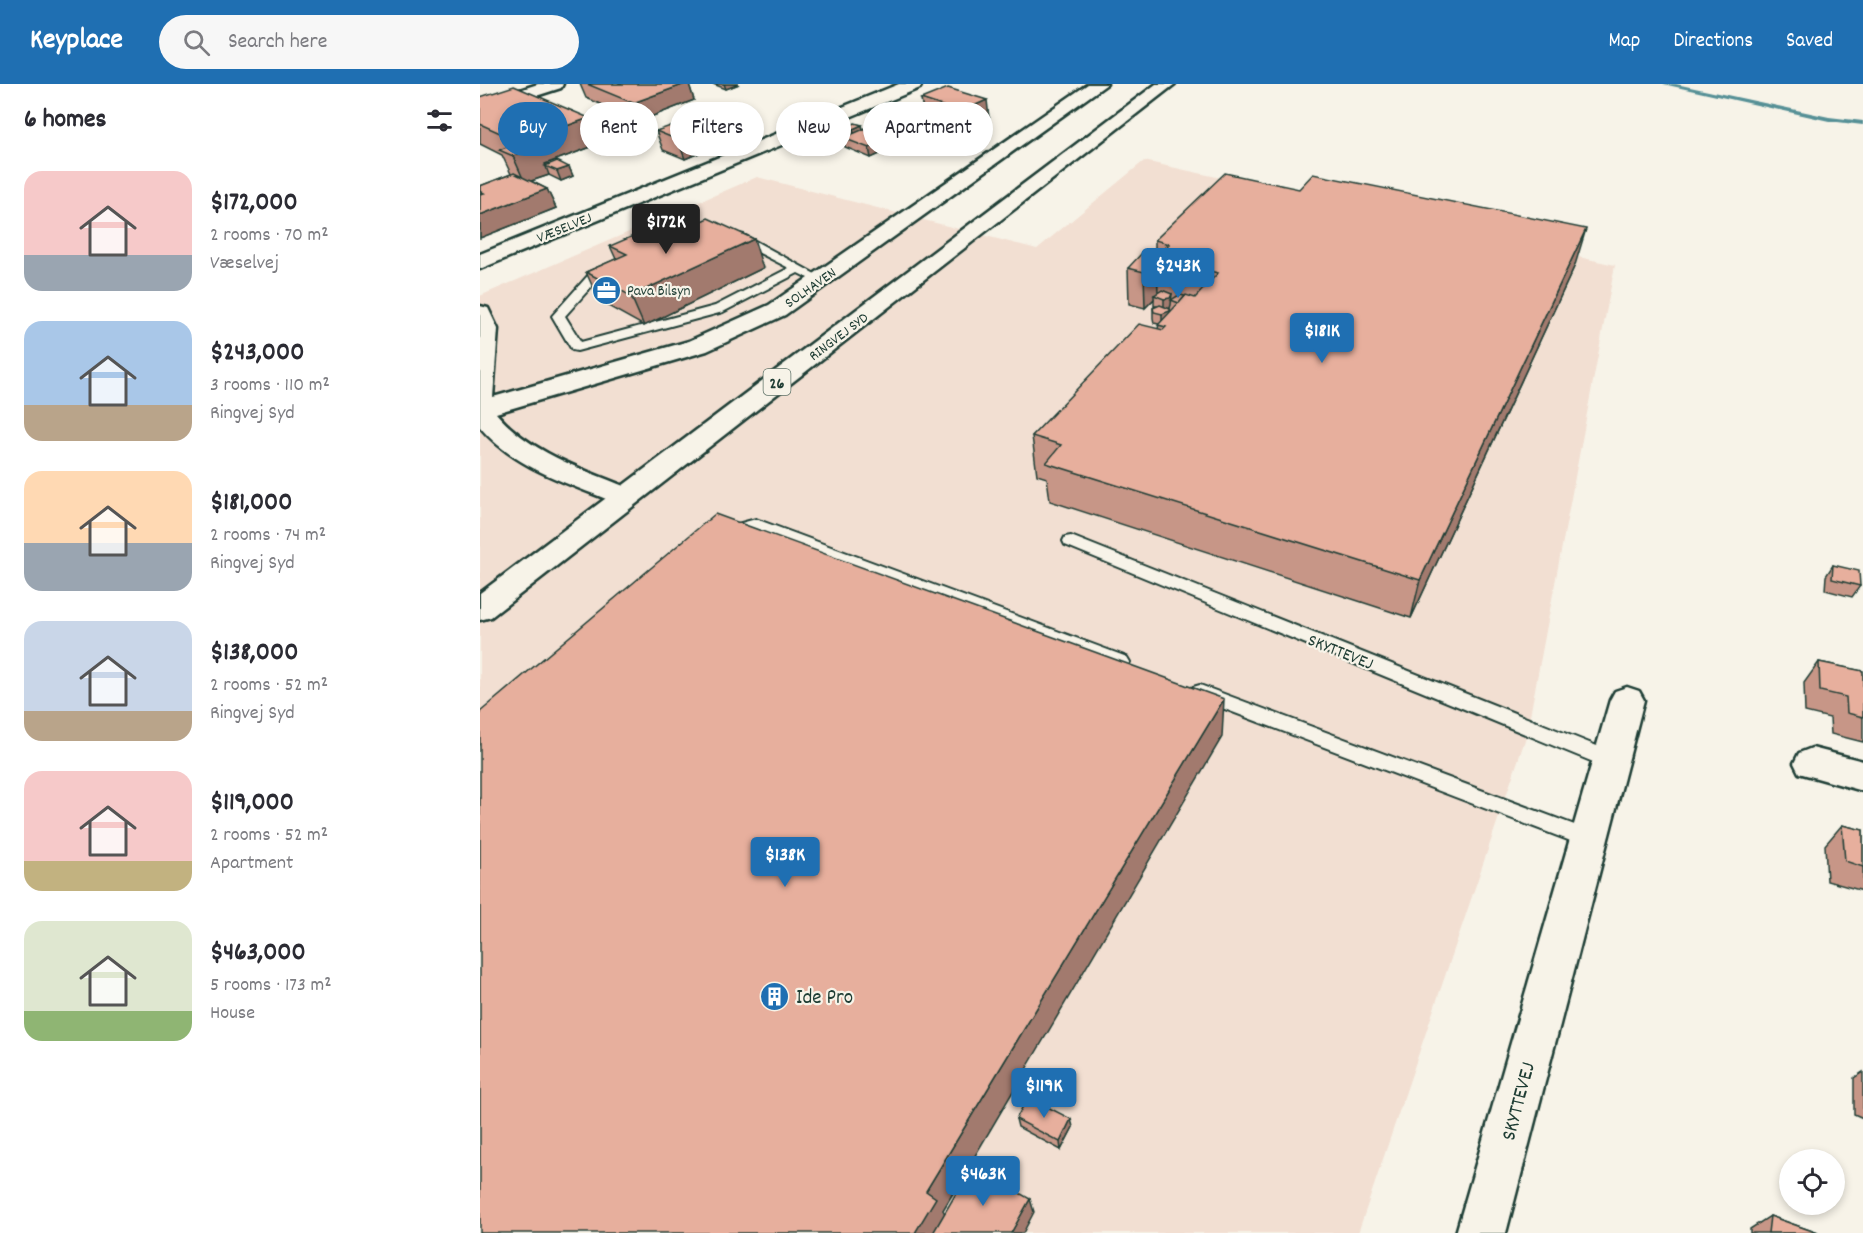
<!DOCTYPE html>
<html lang="en">
<head>
<meta charset="utf-8">
<style>
  :root { --surface:#fff; --page:#f7f7f7; --text:#2b2b33; --muted:#7c7c81; --accent:#1f6fb2 }
  body { margin:0; font-family:Dekko,sans-serif; background:var(--page); color:var(--text); height:100vh; display:flex; flex-direction:column; font-size:22px; white-space:nowrap }
  * { box-sizing:border-box; margin:0 }
  p { font-size:20px; color:var(--muted) }
  .icon { flex:none; width:33px; height:33px; fill:none; stroke:currentColor; stroke-width:2; stroke-linecap:round; stroke-linejoin:round }
  .map { position:relative; flex:1; overflow:hidden }
  .side { display:flex; flex-direction:column; background:var(--surface); width:480px }
  .side>* { flex:none }
  .top-card { position:absolute; left:18px; top:18px; width:570px; height:54px; display:flex; gap:12px }
  .fabs { position:absolute; left:1299px; top:1065px; display:grid; gap:12px }
  .fabs a { display:grid; place-items:center; width:66px; height:66px; border-radius:50%; background:var(--surface); box-shadow:0 3px 9px #0003; font-size:30px }
  .price { position:absolute; translate:-50% -51px; padding:0 14px; border-radius:6px; background:var(--accent); color:#fff; font-size:20px; line-height:39px; filter:drop-shadow(0 2px 3px #0008) }
  .price::after { content:''; position:absolute; left:50%; top:36px; width:18px; height:14px; margin-left:-9px; background:inherit; clip-path:polygon(0 0,100% 0,50% 100%) }
  .price.current { background:#222; color:#fff }
  ul { padding:0; list-style:none }
  li { display:flex; align-items:center; gap:18px; height:150px; padding:0 24px }
  li span { display:grid; place-items:center; flex:none; width:168px; height:120px; border-radius:18px; color:#555 }
  li>.icon { margin-inline-start:auto }
  span .icon { width:72px; height:72px; fill:#fffc; stroke-width:1 }
  li b { font-size:26px }
  h2 { display:flex; justify-content:space-between; align-items:center; height:72px; padding:0 24px; font-size:26px }
  .pill { padding:0 21px; border-radius:27px; background:var(--surface); box-shadow:0 3px 9px #0003; font-size:21px; line-height:54px }
  .pill.current { background:var(--accent); color:#fff }
  header { display:flex; align-items:center; gap:36px; box-sizing:border-box; height:84px; padding:0 30px; background:var(--accent); color:#fff }
  header strong { font-size:28px }
  nav { display:flex; gap:33px; margin-inline-start:auto; font-size:21px }
  .search { width:420px; height:54px; background:var(--page); display:flex; align-items:center; gap:15px; box-sizing:border-box; padding:0 21px; border-radius:33px; color:var(--muted); font-size:22px }
  main { display:flex; flex:1; min-height:0 }
  .map>svg:first-child { display:block }
  .built { fill:#f2dfd2 }
  .lines { fill:none; stroke-linecap:round; stroke-linejoin:round }
  .stream { fill:#569096; fill-rule:evenodd }
  .service-casing { stroke:#1f3d34; stroke-width:4 }
  .minor-casing { stroke:#1f3d34; stroke-width:5 }
  .primary-casing { stroke:#1f3d34; stroke-width:5 }
  .service { fill:#f7f3e8; fill-rule:evenodd }
  .minor { fill:#f7f3e8; fill-rule:evenodd }
  .primary { fill:#f7f3e8; fill-rule:evenodd }
  .wall { fill:#c79687; stroke:#1f3d34; stroke-width:1.5 }
  .shaded-wall { fill:#a27a6e; stroke:#1f3d34; stroke-width:1.5 }
  .building { fill:#e7af9d; stroke:#1f3d34; stroke-width:1.5 }
  .labels { text-anchor:middle; stroke-width:4.5; stroke-linejoin:round; paint-order:stroke }
  .far-street-label { font-size:15px; fill:#1f3d34; stroke:#f7f3e8 }
  .far-poi-label { font-size:15px; fill:#1f3d34; stroke:#f7f3e8; text-anchor:start }
  .shield { fill:#f7f3e8; stroke:#60746a; stroke-width:1.5 }
  .shield-label { font-size:16px; font-weight:bold; fill:#1f3d34 }
  .street-label { font-size:18px; fill:#1f3d34; stroke:#f7f3e8 }
  .near-poi-label { font-size:21px; fill:#1f3d34; stroke:#f7f3e8; text-anchor:start }
  .near-street-label { font-size:21px; fill:#1f3d34; stroke:#f7f3e8 }
</style>
</head>
<body>
<header>
<strong>Keyplace</strong>
<div class="search"><svg class="icon" aria-label="search" viewBox="0 0 24 24"><circle cx="10" cy="10" r="6"/><path d="M15 15l6 6"/></svg>Search here</div>
<nav><a>Map</a><a>Directions</a><a>Saved</a></nav>
</header>
<main>
<section class="side">
<h2>6 homes<svg class="icon" aria-label="filters" viewBox="0 0 24 24"><path d="M4 7h16M4 17h16"/><circle cx="9" cy="7" r="2"/><circle cx="15" cy="17" r="2"/></svg></h2>
<ul>
<li><span style="background:linear-gradient(#f6c9c9 70%,#9aa5b1 0)"><svg class="icon" aria-label="home" viewBox="0 0 24 24"><path d="M3 11l9-7 9 7M6 9v11h12V9"/></svg></span><div><b>$172,000</b><p>2 rooms · 70 m²</p><p>Væselvej</p></div></li>
<li><span style="background:linear-gradient(#a9c7e8 70%,#b9a48a 0)"><svg class="icon" aria-label="home" viewBox="0 0 24 24"><path d="M3 11l9-7 9 7M6 9v11h12V9"/></svg></span><div><b>$243,000</b><p>3 rooms · 110 m²</p><p>Ringvej Syd</p></div></li>
<li><span style="background:linear-gradient(#ffd9b3 60%,#9aa5b1 0)"><svg class="icon" aria-label="home" viewBox="0 0 24 24"><path d="M3 11l9-7 9 7M6 9v11h12V9"/></svg></span><div><b>$181,000</b><p>2 rooms · 74 m²</p><p>Ringvej Syd</p></div></li>
<li><span style="background:linear-gradient(#c9d6e8 75%,#b9a48a 0)"><svg class="icon" aria-label="home" viewBox="0 0 24 24"><path d="M3 11l9-7 9 7M6 9v11h12V9"/></svg></span><div><b>$138,000</b><p>2 rooms · 52 m²</p><p>Ringvej Syd</p></div></li>
<li><span style="background:linear-gradient(#f6c9c9 75%,#c2b280 0)"><svg class="icon" aria-label="home" viewBox="0 0 24 24"><path d="M3 11l9-7 9 7M6 9v11h12V9"/></svg></span><div><b>$119,000</b><p>2 rooms · 52 m²</p><p>Apartment</p></div></li>
<li><span style="background:linear-gradient(#dfe7d0 75%,#8fb573 0)"><svg class="icon" aria-label="home" viewBox="0 0 24 24"><path d="M3 11l9-7 9 7M6 9v11h12V9"/></svg></span><div><b>$463,000</b><p>5 rooms · 173 m²</p><p>House</p></div></li>
</ul>
</section>
<div class="map">
<svg width="1383" height="1149" viewBox="0 0 1383 1149">
  <rect width="100%" height="100%" fill="#f7f3e8"/>
  <filter id="ink" filterUnits="userSpaceOnUse"><feTurbulence type="fractalNoise" baseFrequency=".0167" numOctaves="2"/><feDisplacementMap in="SourceGraphic" scale="12" xChannelSelector="R" yChannelSelector="G"/><feConvolveMatrix kernelMatrix="1 2 1 2 8 2 1 2 1" color-interpolation-filters="sRGB"/></filter>
  <g filter="url(#ink)">
    <!-- built -->
    <polygon class="built" points="664,77 1135,181 1046,653 878,1149 0,1149 0,212 277,93 557,165"/>
    <g class="lines">
      <!-- stream -->
      <polygon class="stream" points="1183,0 1196,0 1349,33 1383,37 1383,41 1349,37"/>
      <defs>
        <g id="service">
          <polygon points="254,149 264,151 346,196 340,200 318,189 243,228 97,267 92,266 72,232 112,187 129,180 135,184 120,193 85,232 101,258 235,222 309,184 250,154 248,152"/>
          <polygon points="276,435 647,573 650,578 647,583 641,585 635,583 275,446 245,454 239,453 237,449 239,445"/>
          <polygon points="591,452 1137,670 1140,676 1137,682 1130,684 1123,682 585,461 583,457 585,453"/>
          <polygon points="720,601 1116,749 1119,755 1116,761 1109,764 713,613 711,608 713,603"/>
        </g>
        <g id="minor">
          <polygon points="58,0 83,0 81,4 0,30 0,19"/>
          <polygon points="419,0 442,0 440,4 0,185 0,170"/>
          <path d="M608,0H627L305,231L227,267L16,329C52,371 106,386 156,407L160,413L156,419L146,422L136,419C88,399 34,384 0,343V222L8,224L18,245L13,313L209,257L289,221Z"/>
          <polygon points="1147,603 1159,607 1164,616 1026,1149 976,1149 1130,616 1135,607"/>
          <polygon points="1332,664 1383,677 1383,707 1319,689 1314,679 1319,669"/>
        </g>
        <polygon id="primary" points="676,0 695,0 11,533 0,536 0,509"/>
      </defs>
      <!-- service casing -->
      <use href="#service" class="service-casing"/>
      <!-- minor casing -->
      <use href="#minor" class="minor-casing"/>
      <!-- primary casing -->
      <use href="#primary" class="primary-casing"/>
      <!-- service -->
      <use href="#service" class="service"/>
      <!-- minor -->
      <use href="#minor" class="minor"/>
      <!-- primary -->
      <use href="#primary" class="primary"/>
    </g>
    <!-- wall -->
    <g class="wall">
      <polygon points="100,0 209,0 214,16 160,37 106,14"/>
      <polygon points="233,0 259,0 246,5"/>
      <polygon points="0,13 109,34 119,60 65,80 66,81 89,83 93,92 81,97 69,91 51,97 67,105 76,124 0,154 0,102 31,90 22,71 0,60"/>
      <polygon points="441,15 509,34 482,46 444,33"/>
      <polygon points="261,31 266,49 205,75 183,66 176,47"/>
      <polygon points="382,41 383,45 426,58 391,74 365,63 363,54 368,52 366,43"/>
      <polygon points="675,156 1095,181 931,534 570,417 567,394 557,391 552,352 678,245 679,240 674,239 673,234 673,224 676,222 674,222 674,215 665,224 649,220 648,184 675,173"/>
      <polygon points="130,162 283,184 164,242 119,217 106,188 136,175"/>
      <polygon points="1353,481 1380,502 1372,513 1345,506 1346,492"/>
      <polygon points="1339,578 1383,587 1383,658 1351,650 1350,634 1325,628 1324,599"/>
      <polygon points="1362,741 1383,746 1383,807 1347,797 1345,761"/>
      <polygon points="1383,988 1383,1034 1374,1030 1374,994"/>
      <polygon points="536,1035 593,1043 581,1066 538,1043"/>
      <polygon points="1290,1132 1338,1149 1270,1149 1270,1145"/>
    </g>
    <!-- shaded-wall -->
    <g class="shaded-wall">
      <polygon points="205,0 209,0 214,16 160,37 153,19"/>
      <polygon points="244,0 259,0 246,5"/>
      <polygon points="507,16 509,34 482,46 480,28"/>
      <polygon points="261,31 266,49 205,75 198,56"/>
      <polygon points="109,34 119,60 65,80 69,91 45,99 33,72 44,57"/>
      <polygon points="382,41 384,51 375,54 373,45"/>
      <polygon points="424,49 426,58 391,74 389,64"/>
      <polygon points="89,83 93,92 81,97 77,87"/>
      <polygon points="67,105 76,124 0,154 0,131"/>
      <polygon points="1106,145 1095,181 931,534 940,496"/>
      <polygon points="274,155 283,184 164,242 151,212"/>
      <polygon points="677,175 678,211 674,211 674,215 665,224 664,188"/>
      <polygon points="692,210 691,221 690,224 684,226 684,215"/>
      <polygon points="690,225 690,235 682,241 682,230"/>
      <polygon points="744,615 742,653 463,1126 469,1137 463,1149 435,1149 446,1107"/>
      <polygon points="591,1035 593,1043 581,1066 580,1058"/>
      <polygon points="550,1115 554,1128 543,1149 531,1149"/>
    </g>
    <!-- building -->
    <g class="building">
      <polygon points="107,0 205,0 153,19"/>
      <polygon points="34,2 109,34 44,57 58,63 33,72 19,66 40,58 0,40 0,13"/>
      <polygon points="468,4 507,16 480,28 441,15"/>
      <polygon points="243,24 261,31 198,56 176,47"/>
      <polygon points="375,39 382,41 373,45 366,43"/>
      <polygon points="398,39 424,49 389,64 363,54"/>
      <polygon points="77,77 89,83 77,87 65,82"/>
      <polygon points="34,89 67,105 0,131 0,110 4,109 0,107 0,102"/>
      <polygon points="745,89 819,105 833,90 1106,145 940,496 566,379 581,361 552,352 659,240 683,246 686,243 678,241 706,211 715,214 738,189 677,175 664,188 648,184 662,169 676,173 689,160 675,156"/>
      <polygon points="228,134 274,155 151,212 106,188 147,170 130,162 174,143 190,151"/>
      <polygon points="682,206 692,210 690,214 684,215 674,211"/>
      <polygon points="699,211 705,212 699,219 691,216"/>
      <polygon points="680,221 690,225 690,227 682,230 674,228 673,224"/>
      <polygon points="235,430 744,615 446,1107 456,1114 435,1149 0,1149 0,628"/>
      <polygon points="1353,481 1379,487 1380,502 1352,495"/>
      <polygon points="1339,578 1383,587 1383,633 1367,629 1366,613 1340,607"/>
      <polygon points="1362,741 1383,746 1383,783 1365,777"/>
      <polygon points="548,1013 591,1035 580,1058 536,1035"/>
      <polygon points="492,1082 550,1115 531,1149 453,1149"/>
      <polygon points="1290,1132 1338,1149 1288,1149"/>
    </g>
  </g>
  <!-- icons -->
  <defs>
    <symbol id="office-disc" viewBox="-11 -11 22 22"><circle r="9.5" fill="#1f6fb2" stroke="#f7f3e8"/><path d="M-6-3h4V-5.5h4V-3h4V5H-6ZM-1-4.5V-3h2v-1.5ZM-6 0V1H6V0Z" fill="#fff"/></symbol>
    <symbol id="building-disc" viewBox="-11 -11 22 22"><circle r="9.5" fill="#1f6fb2" stroke="#f7f3e8"/><path d="M-4-6H4V6H1V3H-1V6H-4ZM-2.5-4.3h1.7v1.8h-1.7ZM.8-4.3h1.7v1.8H.8ZM-2.5-1h1.7V.8h-1.7ZM.8-1h1.7V.8H.8Z" fill="#fff"/></symbol>
  </defs>
  <g fill-rule="evenodd">
    <use href="#office-disc" x="110" y="190" width="33" height="33"/>
    <use href="#building-disc" x="278" y="896" width="33" height="33"/>
  </g>
  <g class="labels">
    <!-- far-street labels -->
    <g class="far-street-label">
      <text transform="translate(84 143) rotate(-22)" y="5">VÆSELVEJ</text>
      <text transform="translate(330 203) rotate(-35)" y="5">SOLHAVEN</text>
      <text transform="translate(358 252) rotate(-37)" y="5">RINGVEJ SYD</text>
    </g>
    <!-- far-poi labels -->
    <g class="far-poi-label">
      <text x="147" y="211">Pava Bilsyn</text>
    </g>
    <!-- shield labels -->
    <rect class="shield" x="283.5" y="285" width="27" height="26" rx="4.5"/>
    <g class="shield-label">
      <text x="297" y="304">26</text>
    </g>
    <!-- street labels -->
    <g class="street-label">
      <text transform="translate(861 567) rotate(22)" y="6">SKYTTEVEJ</text>
    </g>
    <!-- near-poi labels -->
    <g class="near-poi-label">
      <text x="316" y="919">Ide Pro</text>
    </g>
    <!-- near-street labels -->
    <g class="near-street-label">
      <text transform="translate(1037 1017) rotate(-75)" y="7">SKYTTEVEJ</text>
    </g>
  </g>
</svg>
<div class="fabs">
<a><svg class="icon" aria-label="locate" viewBox="0 0 24 24"><circle cx="12" cy="12" r="6"/><path d="M12 2v4M12 18v4M2 12h4M18 12h4"/></svg></a>
</div>
<b class="price current" style="left:186px;top:171px">$172K</b>
<b class="price" style="left:698px;top:215px">$243K</b>
<b class="price" style="left:842px;top:280px">$181K</b>
<b class="price" style="left:305px;top:804px">$138K</b>
<b class="price" style="left:564px;top:1035px">$119K</b>
<b class="price" style="left:503px;top:1123px">$463K</b>
<div class="top-card">
<a class="pill current">Buy</a>
<a class="pill">Rent</a>
<a class="pill">Filters</a>
<a class="pill">New</a>
<a class="pill">Apartment</a>
</div>
</div>
</main>
</body>
</html>
